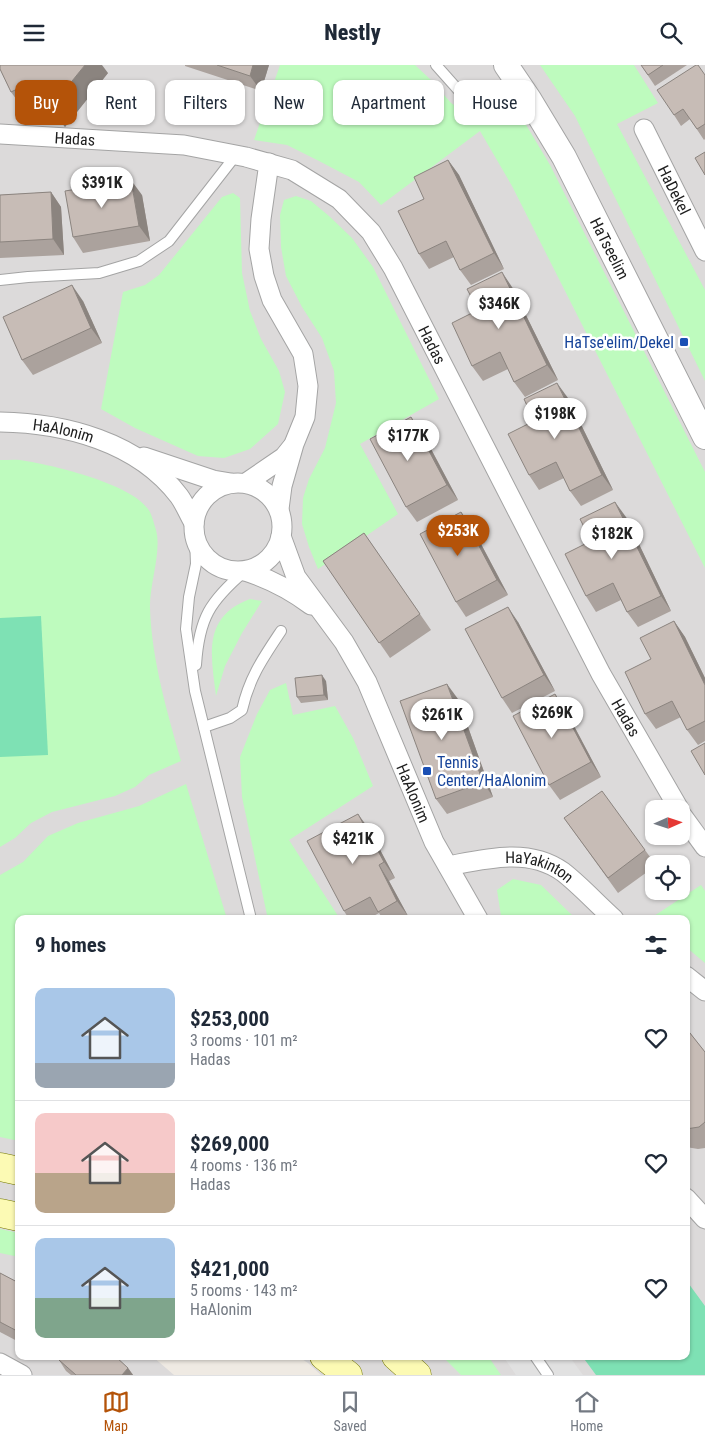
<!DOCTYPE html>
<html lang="en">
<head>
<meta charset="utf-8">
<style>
  :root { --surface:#fff; --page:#f2f2f3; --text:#1f2937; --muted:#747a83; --line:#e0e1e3; --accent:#b45309 }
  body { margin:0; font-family:"Roboto Condensed",sans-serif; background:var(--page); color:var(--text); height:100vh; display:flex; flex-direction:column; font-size:19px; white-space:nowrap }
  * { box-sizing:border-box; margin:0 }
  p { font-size:16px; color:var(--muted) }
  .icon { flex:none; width:28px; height:28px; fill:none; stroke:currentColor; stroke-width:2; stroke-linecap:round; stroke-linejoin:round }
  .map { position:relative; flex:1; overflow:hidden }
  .sheet { position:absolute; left:15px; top:850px; width:675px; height:445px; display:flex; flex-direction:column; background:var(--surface); border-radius:10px; box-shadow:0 1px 4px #0004 }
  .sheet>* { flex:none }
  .hud { position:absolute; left:15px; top:15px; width:675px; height:45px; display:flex; gap:10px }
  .needle { width:32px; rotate:87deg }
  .buttons { position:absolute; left:645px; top:735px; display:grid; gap:10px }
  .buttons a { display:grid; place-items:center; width:45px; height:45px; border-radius:10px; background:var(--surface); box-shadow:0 1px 4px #0004; font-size:25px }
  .price { position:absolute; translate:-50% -42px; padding:0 11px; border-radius:18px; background:#fff; color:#222; font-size:16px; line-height:32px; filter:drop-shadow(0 1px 2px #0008) }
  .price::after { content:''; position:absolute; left:50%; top:30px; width:15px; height:11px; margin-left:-8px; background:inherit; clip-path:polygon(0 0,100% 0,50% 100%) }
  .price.current { background:var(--accent); color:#fff }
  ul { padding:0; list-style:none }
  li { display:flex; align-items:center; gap:15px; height:125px; padding:0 20px }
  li+li { border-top:1px solid var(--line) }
  li span { display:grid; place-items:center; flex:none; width:140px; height:100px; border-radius:10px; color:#555 }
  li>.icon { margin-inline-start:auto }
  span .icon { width:60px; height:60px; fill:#fffc; stroke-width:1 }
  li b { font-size:21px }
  h2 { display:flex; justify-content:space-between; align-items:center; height:60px; padding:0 20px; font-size:21px }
  .pill { padding:0 18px; border-radius:10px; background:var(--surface); box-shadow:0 1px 4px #0004; font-size:18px; line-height:45px }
  .pill.current { background:var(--accent); color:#fff }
  header { display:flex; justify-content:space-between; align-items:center; height:65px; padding:0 20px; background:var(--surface); font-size:22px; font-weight:800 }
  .dock { display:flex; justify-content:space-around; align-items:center; height:70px; border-top:1px solid var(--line); background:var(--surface); font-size:14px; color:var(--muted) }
  .dock a { display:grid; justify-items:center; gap:2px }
  .dock .current { color:var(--accent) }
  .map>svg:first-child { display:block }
  .residential { fill:#dcdada; fill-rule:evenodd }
  .park { fill:#befbbe }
  .pitch { fill:#7ee1b4 }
  .parking { fill:#e1e1e1 }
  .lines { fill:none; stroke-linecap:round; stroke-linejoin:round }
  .service-casing { stroke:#a4a4a4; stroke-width:12 }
  .minor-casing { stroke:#a4a4a4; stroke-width:21 }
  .tertiary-casing { stroke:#a4a4a4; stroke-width:26 }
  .secondary-casing { stroke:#747801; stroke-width:29 }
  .service { stroke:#fff; stroke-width:10 }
  .minor { stroke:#fff; stroke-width:19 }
  .tertiary { stroke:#fff; stroke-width:24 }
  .secondary { stroke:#fcfab4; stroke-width:28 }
  .wall { fill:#aba29d }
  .shaded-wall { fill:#8b847f }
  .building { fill:#c7bcb6; stroke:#8b847f }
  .transit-dot { fill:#1a4fb4; stroke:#fff; stroke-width:2 }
  .labels { text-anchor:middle; stroke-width:5; stroke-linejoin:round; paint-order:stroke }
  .street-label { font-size:16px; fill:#1d1d1d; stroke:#fff }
  .transit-label { font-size:16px; fill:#164399; stroke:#fff; text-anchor:end }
</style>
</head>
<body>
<header><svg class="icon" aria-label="menu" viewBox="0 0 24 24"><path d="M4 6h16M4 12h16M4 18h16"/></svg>Nestly<svg class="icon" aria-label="search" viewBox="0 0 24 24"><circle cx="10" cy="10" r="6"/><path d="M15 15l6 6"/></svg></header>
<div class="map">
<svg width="705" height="1310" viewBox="0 0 705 1310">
  <rect width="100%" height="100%" fill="#efeae3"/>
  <!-- residential -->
  <path class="residential" d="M0,0H705V1310H321L308,1298L297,1291H686V854H19V1291H152L174,1310H0ZM654,744H681V771H654ZM654,799H681V826H654Z"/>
  <!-- park -->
  <g class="park">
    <polygon points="280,0 415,0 432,16 451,38 469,50 489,45 510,33 550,100 705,407 705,503 512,121 480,66 381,140 359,117 319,96 287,80 254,75"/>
    <polygon points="540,0 634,0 658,38 617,59 705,225 705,316 575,51"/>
    <polygon points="233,128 240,133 242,208 250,246 261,274 279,306 285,327 278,359 250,384 224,393 198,391 135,363 101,344 123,227 145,220 159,210 222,132"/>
    <polygon points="296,131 311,136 329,151 352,173 373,202 439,334 360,379 398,449 318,504 309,482 302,459 303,433 309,414 325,383 336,338 334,306 322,273 302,242 286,211 281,182 280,150 284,135"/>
    <path d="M0,395C9,395 18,394 26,396C56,401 131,419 148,444C152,449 154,459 156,465C162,487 149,520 150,544C152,596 167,646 181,696L149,710L135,722L115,731L52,747L31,758L15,773L0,782Z"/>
    <path d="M250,534L262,536L242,568L225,601L216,631C211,590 202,552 250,534Z"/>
    <polygon points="286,618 293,650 335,641 353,673 373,721 289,775 340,854 268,854 267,850 242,732 240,692 257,649 270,625"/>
    <polygon points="186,719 227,854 19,854 19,1076 0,1072 0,810 23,797 48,771 78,758 139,741"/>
    <polygon points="513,814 541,820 576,854 504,854 501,851 497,825"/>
    <polygon points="701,820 705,826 705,898 686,882 686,854 651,853"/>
    <polygon points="0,1164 19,1168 19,1192 0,1188"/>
    <polygon points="442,1291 488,1291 501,1310 461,1310"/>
  </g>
  <!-- pitch -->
  <g class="pitch">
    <polygon points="41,551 48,690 0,692 0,553"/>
    <polygon points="686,1215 705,1241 705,1310 596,1310 582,1291 686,1291"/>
  </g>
  <!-- parking -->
  <polygon class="parking" points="503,1291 569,1291 583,1310 516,1310"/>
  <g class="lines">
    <defs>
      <g id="service">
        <polyline points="436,0 460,27 471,34 483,32 515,13"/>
        <polyline points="0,215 28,212 99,208 139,196 169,176 236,90"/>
        <polyline points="195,472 196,499 189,532 186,564 195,626 251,854"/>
        <path d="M196,600C199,553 210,536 245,506"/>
        <path d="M204,662L230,653L242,645C249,613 263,593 281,566"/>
        <polyline points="535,1291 548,1310"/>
      </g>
      <g id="minor">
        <path id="s1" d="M644,64L705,186"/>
        <path id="s2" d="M0,69L184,80L246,92L292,105L339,134L371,167L393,203L601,609L679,744"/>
        <polyline points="269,98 261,154 259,184 264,211 272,235 303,289 308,321 305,352 294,379 282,421 279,444"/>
        <path id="s3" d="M0,357C65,358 138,377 179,431C185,439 189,450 194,458"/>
        <polyline points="144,392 213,415 231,418"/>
        <polyline points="246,418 284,392 292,382"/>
        <circle cx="238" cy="462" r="44"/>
        <path id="s4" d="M281,471L296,512L344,577L367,617L434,777L478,854"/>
        <path d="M245,506C270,514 291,525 311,540"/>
        <polyline points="681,749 705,782"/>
        <path id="s5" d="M448,801C485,794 529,782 563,807C581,821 597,839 614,854"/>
        <polyline points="686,911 705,926"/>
        <polyline points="686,1133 705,1154"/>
        <polyline points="0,1298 22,1310"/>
      </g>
      <g id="tertiary">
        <path id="s6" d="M506,0L529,34L564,92L705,372"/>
      </g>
      <g id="secondary">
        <polyline points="0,1102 19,1106"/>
        <polyline points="0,1148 19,1152"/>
        <polyline points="324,1291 348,1310"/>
        <polyline points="396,1291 417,1310"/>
      </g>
    </defs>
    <!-- service casing -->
    <use href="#service" class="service-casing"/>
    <!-- minor casing -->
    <use href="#minor" class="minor-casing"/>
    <!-- tertiary casing -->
    <use href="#tertiary" class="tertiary-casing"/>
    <!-- secondary casing -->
    <use href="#secondary" class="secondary-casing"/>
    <!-- service -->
    <use href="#service" class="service"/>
    <!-- minor -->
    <use href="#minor" class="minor"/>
    <!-- tertiary -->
    <use href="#tertiary" class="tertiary"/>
    <!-- secondary -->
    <use href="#secondary" class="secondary"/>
  </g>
  <!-- wall -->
  <g class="wall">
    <polygon points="185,0 269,0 261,26 185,1"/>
    <polygon points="641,0 687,0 655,21"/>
    <polygon points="0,4 108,8 65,62 44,37 25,46 11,27"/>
    <polygon points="705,9 705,74 704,75 690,54 681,61 674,50"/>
    <polygon points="448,95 459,110 504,204 471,220 460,205 454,192 429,204 419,189 424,134"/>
    <polygon points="51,127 61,142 64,190 0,193 0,130"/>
    <polygon points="142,130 150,176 83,188 73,172"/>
    <polygon points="512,222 558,315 525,332 514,317 508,304 483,316 472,301 478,245"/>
    <polygon points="83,236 102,278 33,310 22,295"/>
    <polygon points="568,333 613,425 581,441 570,426 564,413 539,425 529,410 534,356"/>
    <polygon points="422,367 458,435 417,457 406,442"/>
    <polygon points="461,447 472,462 508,530 466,552 456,537"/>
    <polygon points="626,452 671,546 638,562 627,547 621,535 596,547 586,531 591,476"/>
    <polygon points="364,468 431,565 390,593 323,496"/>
    <polygon points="674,556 685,572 705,613 705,676 698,680 687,665 681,652 656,664 645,649 651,594"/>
    <polygon points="518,557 555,626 512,648 502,633"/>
    <polygon points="326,616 328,635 301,638 297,632"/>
    <polygon points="555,629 565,644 601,712 560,735 549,720"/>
    <polygon points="458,634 493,732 447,749 436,734"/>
    <polygon points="564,753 645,785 655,799 654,799 654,802 618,828"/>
    <polygon points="369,764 395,813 389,816 408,851 404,854 383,854 379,848 368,854 349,854 344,846"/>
    <polygon points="686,963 705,987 705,1083 698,1084 686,1082"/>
    <polygon points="0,1208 19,1218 19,1277 0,1267"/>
    <polygon points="59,1295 128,1303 133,1310 71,1310 66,1306"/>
  </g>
  <!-- shaded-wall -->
  <g class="shaded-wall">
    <polygon points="85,0 102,0 108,8 65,62 51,42"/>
    <polygon points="253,0 269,0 261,26 250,11"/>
    <polygon points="448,95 459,110 504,204 494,188"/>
    <polygon points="131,115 142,130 150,176 139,161"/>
    <polygon points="51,127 61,142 64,190 53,174"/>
    <polygon points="502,207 512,222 558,315 547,300"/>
    <polygon points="72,220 83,236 102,278 91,263"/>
    <polygon points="557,318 568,333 613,425 602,410"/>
    <polygon points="411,352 422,367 458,435 447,420"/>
    <polygon points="615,437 626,452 671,546 661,531"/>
    <polygon points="461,447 472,462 508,530 497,515"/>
    <polygon points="508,542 518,557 555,626 544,610"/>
    <polygon points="674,556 685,572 705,613 705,620"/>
    <polygon points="322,610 326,616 328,635 324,630"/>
    <polygon points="447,619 458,634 493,732 483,717"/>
    <polygon points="555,629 565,644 601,712 591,697"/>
    <polygon points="358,749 369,764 395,813 384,797"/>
    <polygon points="379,800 389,816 408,851 397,836"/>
    <polygon points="128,1303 133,1310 122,1310"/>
  </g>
  <!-- building -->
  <g class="building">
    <polygon points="0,0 85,0 51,42 30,18 11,27 0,4"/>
    <polygon points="217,0 253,0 250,11"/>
    <polygon points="641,0 663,0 648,10"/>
    <polygon points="696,0 698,0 705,10 705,59 697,64 683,44 674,50 657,25"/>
    <polygon points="705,87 705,110 695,93"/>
    <polygon points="448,95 494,188 460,205 446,176 419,189 398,146 424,134 414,112"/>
    <polygon points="131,115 139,161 73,172 65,126"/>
    <polygon points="51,127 53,174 0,177 0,130"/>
    <polygon points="502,207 547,300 514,317 500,287 472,301 452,258 478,245 467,224"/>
    <polygon points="72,220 91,263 22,295 3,252"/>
    <polygon points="557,318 602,410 570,426 556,397 529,410 508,369 534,356 524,334"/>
    <polygon points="411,352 447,420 406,442 370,374"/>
    <polygon points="615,437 661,531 627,547 613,518 586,531 565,489 591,476 580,454"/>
    <polygon points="461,447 497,515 456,537 420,469"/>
    <polygon points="364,468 420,549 379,578 323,496"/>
    <polygon points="508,542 544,610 502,633 465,564"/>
    <polygon points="674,556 705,620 705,656 687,665 672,636 645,649 625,607 651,594 640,573"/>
    <polygon points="322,610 324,630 297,632 295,613"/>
    <polygon points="447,619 483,717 436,734 400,636"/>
    <polygon points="555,629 591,697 549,720 513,651"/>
    <polygon points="705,678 705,710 691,686"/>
    <polygon points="602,726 645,785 608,813 564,753"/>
    <polygon points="358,749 384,797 379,800 397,836 378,847 370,832 344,846 307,776"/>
    <polygon points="686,963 705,987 705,1057 699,1062 686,1064"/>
    <polygon points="0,1208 19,1218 19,1267 0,1257"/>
    <polygon points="62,1291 115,1291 128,1303 122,1310 76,1310 59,1295"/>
  </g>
  <!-- markers -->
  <g class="transit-dot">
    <rect x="679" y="272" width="10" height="10" rx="2.5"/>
    <rect x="422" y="701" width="10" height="10" rx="2.5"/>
  </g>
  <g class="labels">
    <!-- street labels -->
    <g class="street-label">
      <text dy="6" stroke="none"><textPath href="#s2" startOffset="75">Hadas</textPath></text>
      <text dy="6" stroke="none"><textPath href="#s1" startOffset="68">HaDekel</textPath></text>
      <text dy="6" stroke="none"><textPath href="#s6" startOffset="211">HaTseelim</textPath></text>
      <text dy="6" stroke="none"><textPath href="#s2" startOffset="525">Hadas</textPath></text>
      <text dy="6" stroke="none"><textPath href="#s3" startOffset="64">HaAlonim</textPath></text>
      <text dy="6" stroke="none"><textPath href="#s2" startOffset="945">Hadas</textPath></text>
      <text dy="6" stroke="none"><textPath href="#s4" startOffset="291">HaAlonim</textPath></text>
      <text dy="6" stroke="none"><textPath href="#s5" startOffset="94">HaYakinton</textPath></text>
    </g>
    <!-- transit labels -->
    <g class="transit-label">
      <text x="674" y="283">HaTse'elim/Dekel</text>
      <text x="437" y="703" text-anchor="start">Tennis<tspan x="437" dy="18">Center/HaAlonim</tspan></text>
    </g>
  </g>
</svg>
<div class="buttons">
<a><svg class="needle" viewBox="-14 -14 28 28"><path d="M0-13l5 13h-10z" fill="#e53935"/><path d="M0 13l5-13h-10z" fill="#747a83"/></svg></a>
<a><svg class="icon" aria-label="locate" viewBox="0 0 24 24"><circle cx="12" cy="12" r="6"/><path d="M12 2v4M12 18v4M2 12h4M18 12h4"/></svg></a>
</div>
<b class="price" style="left:102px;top:144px">$391K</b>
<b class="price" style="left:499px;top:265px">$346K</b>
<b class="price" style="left:555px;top:375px">$198K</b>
<b class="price" style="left:408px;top:397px">$177K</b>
<b class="price current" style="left:458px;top:492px">$253K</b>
<b class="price" style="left:612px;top:495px">$182K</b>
<b class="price" style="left:552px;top:674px">$269K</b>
<b class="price" style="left:442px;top:676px">$261K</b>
<b class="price" style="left:353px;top:800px">$421K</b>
<div class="hud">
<a class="pill current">Buy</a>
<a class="pill">Rent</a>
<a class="pill">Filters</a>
<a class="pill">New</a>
<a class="pill">Apartment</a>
<a class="pill">House</a>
</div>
<section class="sheet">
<h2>9 homes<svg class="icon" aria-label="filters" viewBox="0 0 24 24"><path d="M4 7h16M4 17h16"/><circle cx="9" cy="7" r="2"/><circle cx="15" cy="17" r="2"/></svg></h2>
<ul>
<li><span style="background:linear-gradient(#a9c7e8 75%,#9aa5b1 0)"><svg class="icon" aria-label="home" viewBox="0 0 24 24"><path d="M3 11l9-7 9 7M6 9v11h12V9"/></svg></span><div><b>$253,000</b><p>3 rooms · 101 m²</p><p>Hadas</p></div><svg class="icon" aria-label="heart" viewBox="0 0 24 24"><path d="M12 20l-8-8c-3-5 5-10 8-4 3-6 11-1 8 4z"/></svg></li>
<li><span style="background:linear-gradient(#f6c9c9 60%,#b9a48a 0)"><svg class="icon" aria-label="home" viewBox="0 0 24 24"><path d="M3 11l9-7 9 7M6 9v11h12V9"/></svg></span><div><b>$269,000</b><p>4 rooms · 136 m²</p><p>Hadas</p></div><svg class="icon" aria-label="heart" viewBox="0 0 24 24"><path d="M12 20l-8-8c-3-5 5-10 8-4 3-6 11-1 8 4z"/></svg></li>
<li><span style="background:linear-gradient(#a9c7e8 60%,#7fa58c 0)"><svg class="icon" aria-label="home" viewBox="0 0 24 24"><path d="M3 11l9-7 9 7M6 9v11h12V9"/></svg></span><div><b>$421,000</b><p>5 rooms · 143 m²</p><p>HaAlonim</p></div><svg class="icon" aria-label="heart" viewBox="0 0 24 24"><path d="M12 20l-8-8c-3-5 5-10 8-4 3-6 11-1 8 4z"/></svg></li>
</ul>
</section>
</div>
<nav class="dock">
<a class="current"><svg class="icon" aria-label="map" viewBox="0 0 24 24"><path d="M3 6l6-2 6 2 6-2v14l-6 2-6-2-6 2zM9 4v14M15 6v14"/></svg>Map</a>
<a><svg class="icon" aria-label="saved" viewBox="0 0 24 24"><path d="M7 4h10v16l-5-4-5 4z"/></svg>Saved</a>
<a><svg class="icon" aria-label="home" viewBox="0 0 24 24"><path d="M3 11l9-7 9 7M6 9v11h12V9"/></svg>Home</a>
</nav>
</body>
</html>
